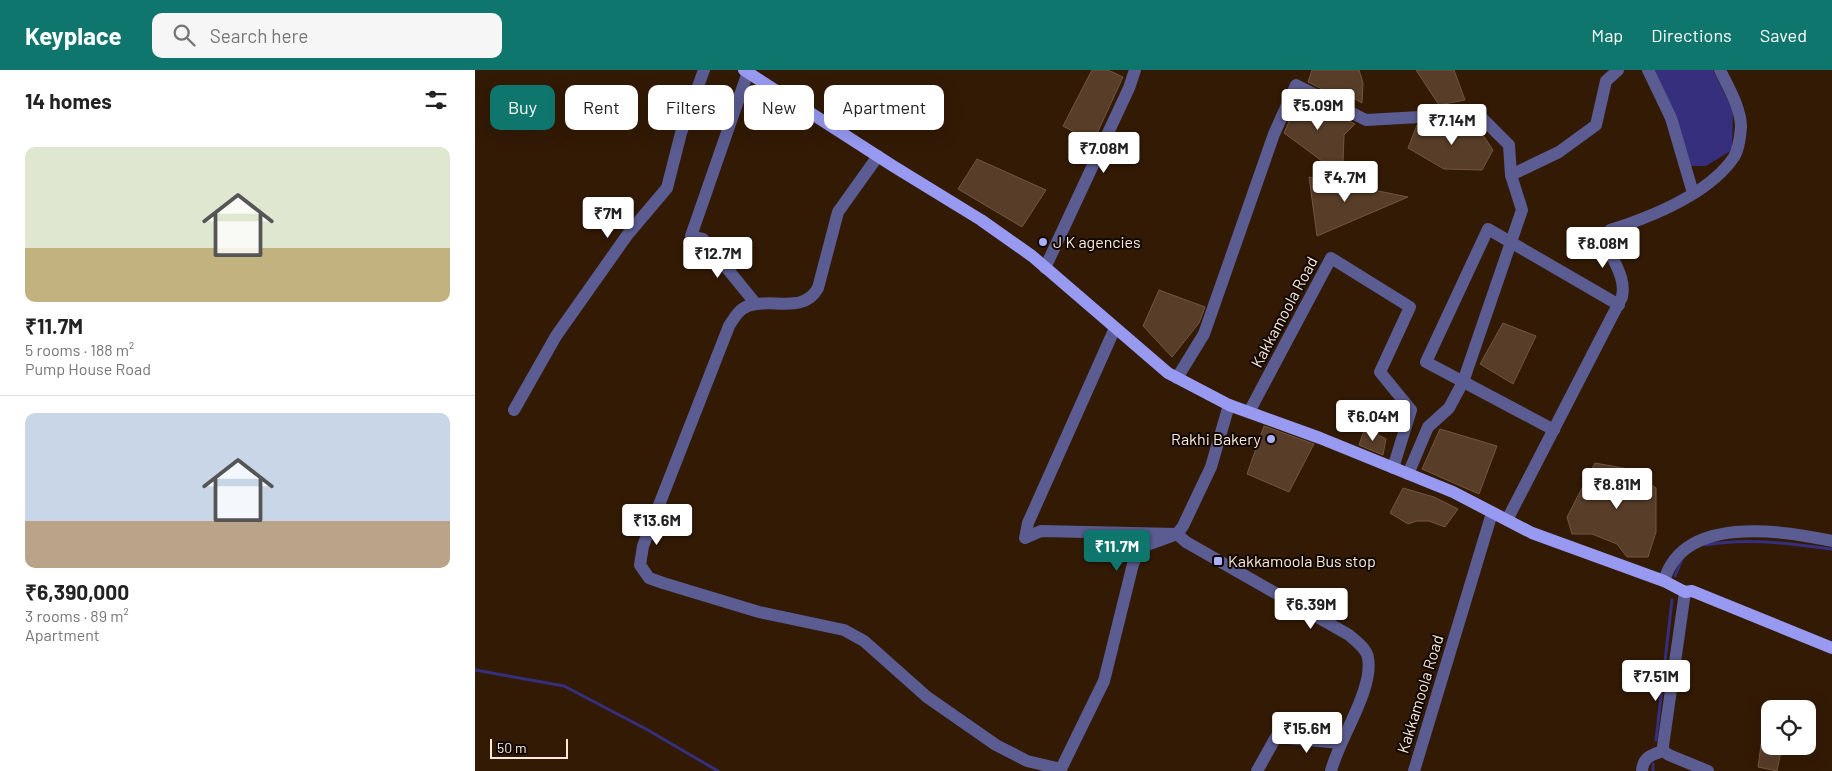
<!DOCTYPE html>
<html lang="en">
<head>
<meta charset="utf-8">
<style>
  :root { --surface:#fff; --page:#f6f6f6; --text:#222; --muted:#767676; --line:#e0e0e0; --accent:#0f766e }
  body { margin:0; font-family:Barlow,sans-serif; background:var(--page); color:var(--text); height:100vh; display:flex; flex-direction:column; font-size:19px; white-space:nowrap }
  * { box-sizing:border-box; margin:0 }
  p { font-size:16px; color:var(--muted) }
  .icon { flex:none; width:28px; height:28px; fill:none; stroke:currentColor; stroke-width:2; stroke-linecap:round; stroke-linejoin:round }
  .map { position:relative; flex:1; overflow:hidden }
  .drawer { display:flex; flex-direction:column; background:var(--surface); width:475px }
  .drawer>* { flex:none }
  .top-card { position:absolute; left:15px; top:15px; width:475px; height:45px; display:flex; gap:10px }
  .controls { position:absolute; left:1286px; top:630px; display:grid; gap:10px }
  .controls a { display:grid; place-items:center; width:55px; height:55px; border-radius:10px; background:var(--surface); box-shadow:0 5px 20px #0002; font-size:25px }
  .scale { position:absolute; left:15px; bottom:12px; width:78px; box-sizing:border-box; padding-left:5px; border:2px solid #fae9dc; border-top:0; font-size:14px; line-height:18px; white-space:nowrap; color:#fae9dc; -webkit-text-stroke:4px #120802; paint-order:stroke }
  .price { position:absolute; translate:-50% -42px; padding:0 11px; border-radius:5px; background:#fff; color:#222; font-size:16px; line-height:32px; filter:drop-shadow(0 1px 2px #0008) }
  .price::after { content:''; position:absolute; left:50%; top:30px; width:15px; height:11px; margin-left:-8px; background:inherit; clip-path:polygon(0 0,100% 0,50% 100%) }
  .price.current { background:var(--accent); color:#fff }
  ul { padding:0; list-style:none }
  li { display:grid; align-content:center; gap:10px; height:265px; padding:0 25px }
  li+li { border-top:1px solid var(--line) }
  li span { display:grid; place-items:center; height:155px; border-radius:10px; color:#555 }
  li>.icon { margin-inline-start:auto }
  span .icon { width:90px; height:90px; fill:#fffc; stroke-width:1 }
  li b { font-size:21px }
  h2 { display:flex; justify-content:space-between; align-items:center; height:60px; padding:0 25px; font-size:21px }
  .chip { padding:0 18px; border-radius:10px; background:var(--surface); box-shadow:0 5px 20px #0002; font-size:18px; line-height:45px }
  .chip.current { background:var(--accent); color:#fff }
  header { display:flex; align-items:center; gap:30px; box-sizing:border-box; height:70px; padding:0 25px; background:var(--accent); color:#fff }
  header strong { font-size:24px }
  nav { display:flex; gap:28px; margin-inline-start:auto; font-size:18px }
  .search { width:350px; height:45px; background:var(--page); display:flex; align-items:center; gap:12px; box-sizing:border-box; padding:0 18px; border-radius:10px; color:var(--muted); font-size:19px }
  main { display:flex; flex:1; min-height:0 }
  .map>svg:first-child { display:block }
  .water { fill:#362f7d }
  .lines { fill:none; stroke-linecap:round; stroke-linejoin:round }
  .stream { stroke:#362f7d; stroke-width:3 }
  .building { fill:#583d28; stroke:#725641 }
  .minor { stroke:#5b5c91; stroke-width:12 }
  .major { stroke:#989af2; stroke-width:12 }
  .poi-dot { fill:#acaffb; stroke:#120802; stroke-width:2 }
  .labels { text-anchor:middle; stroke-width:4; stroke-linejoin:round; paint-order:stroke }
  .poi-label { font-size:16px; fill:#fae9dc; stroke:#120802; text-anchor:start }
  .street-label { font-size:16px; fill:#fae9dc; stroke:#120802 }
</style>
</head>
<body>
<header>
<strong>Keyplace</strong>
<div class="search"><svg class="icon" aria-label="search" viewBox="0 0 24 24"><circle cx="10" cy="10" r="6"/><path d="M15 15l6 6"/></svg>Search here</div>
<nav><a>Map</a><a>Directions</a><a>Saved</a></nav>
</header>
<main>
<section class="drawer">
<h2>14 homes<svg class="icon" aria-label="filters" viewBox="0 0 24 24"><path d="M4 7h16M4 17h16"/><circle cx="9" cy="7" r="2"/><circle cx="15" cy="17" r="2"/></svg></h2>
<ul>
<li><span style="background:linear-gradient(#dfe7d0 65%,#c2b280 0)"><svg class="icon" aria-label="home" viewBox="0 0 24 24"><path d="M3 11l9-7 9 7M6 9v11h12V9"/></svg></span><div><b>₹11.7M</b><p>5 rooms · 188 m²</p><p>Pump House Road</p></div></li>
<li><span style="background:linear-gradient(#c9d6e8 70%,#b9a48a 0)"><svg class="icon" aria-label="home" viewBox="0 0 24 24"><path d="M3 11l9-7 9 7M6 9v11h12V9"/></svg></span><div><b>₹6,390,000</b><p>3 rooms · 89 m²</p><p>Apartment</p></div></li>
</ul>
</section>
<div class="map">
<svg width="1357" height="701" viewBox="0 0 1357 701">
  <rect width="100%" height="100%" fill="#321a05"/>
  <!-- water -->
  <polygon class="water" points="1172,0 1238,0 1258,41 1257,80 1231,96 1207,96"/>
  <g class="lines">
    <!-- stream -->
    <g class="stream">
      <path d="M1231,475C1272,467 1316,474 1357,479"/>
      <polyline points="1200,506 1207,489"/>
      <polyline points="0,600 89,616 171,659 243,701"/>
      <polyline points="1181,670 1197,530"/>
      <polyline points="1178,701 1178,694"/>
    </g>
  </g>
  <!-- building -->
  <g class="building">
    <polygon points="617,0 633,0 648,7 618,72 588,56"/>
    <polygon points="837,0 884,0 888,13 887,33 866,21 863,27 833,12"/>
    <polygon points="941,0 979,0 990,30 964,35"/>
    <polygon points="825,26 880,54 869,65 868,91 847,91 809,63"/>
    <polygon points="963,54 1002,56 1018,80 1007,100 969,99 933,78 942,55"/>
    <polygon points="502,89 571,120 547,157 483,119"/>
    <polygon points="834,107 933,127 842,166"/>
    <polygon points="684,220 730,237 724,253 697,287 668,256"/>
    <polygon points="1028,253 1061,266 1038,314 1005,294"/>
    <polygon points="789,356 839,374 814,422 772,404"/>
    <polygon points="890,358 911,369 908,385 884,375"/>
    <polygon points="965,359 1022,376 1004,424 947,399"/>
    <polygon points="1120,393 1154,399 1181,418 1181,462 1173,487 1152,487 1142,474 1117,464 1097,464 1092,447"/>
    <polygon points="928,418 959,427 983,439 970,457 954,451 942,451 933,454 915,443"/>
    <polygon points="1290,646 1295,646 1295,676 1307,676 1302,701 1283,697"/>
  </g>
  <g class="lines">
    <!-- minor -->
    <g class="minor">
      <polyline points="1173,0 1196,48 1218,123"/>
      <polyline points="273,2 216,166 228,169 281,234"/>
      <path d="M403,86L363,142L343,218C328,245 297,227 273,236C264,239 259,248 254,256L168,476L165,495L174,508L188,513L284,542L369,560L389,571L452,627L521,675L552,691L586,699"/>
      <polyline points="1036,105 1084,82 1121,55 1131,11 1143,0"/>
      <polyline points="570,198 654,18 660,0"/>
      <path d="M640,258L553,453L550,468L566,461L702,464L711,472L874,565C881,571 892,579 893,588C899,619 864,669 856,701"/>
      <polyline points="702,308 729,264 799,64 821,15 891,50 963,46 1007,48 1034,75 1036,105 1047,140 988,312 974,338 953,357 933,404"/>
      <polyline points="39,340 81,266 153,164 192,118 206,63 229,0"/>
      <polyline points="774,342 856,188 935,237 905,302 936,340 918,398"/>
      <polyline points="1079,360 951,292 1013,159 1144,235"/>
      <path d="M1032,450L1147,227C1152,204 1133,188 1131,166L1135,160C1176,147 1234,124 1259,87C1264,79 1265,67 1266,57C1266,38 1253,17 1245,0"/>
      <path d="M1189,511C1208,445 1306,460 1357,471"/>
      <polyline points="1210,522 1188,676 1188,681 1194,685 1233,701"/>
      <polyline points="585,701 629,611 658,494 663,483 669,476 702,464 708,456 736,397 754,335"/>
      <polyline points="782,701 801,667 865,673"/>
      <polyline points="939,701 1017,443"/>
      <path d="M1167,701C1168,687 1176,685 1188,681"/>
    </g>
    <!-- major -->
    <polyline class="major" points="269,0 418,96 506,150 557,186 693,303 754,335 845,368 978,422 1057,463 1189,511 1210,522 1217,521 1357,578"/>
  </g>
  <!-- markers -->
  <g class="poi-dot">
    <circle cx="568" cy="172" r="5"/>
    <circle cx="796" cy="369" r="5"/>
    <rect x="738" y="486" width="10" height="10" rx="2.5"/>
  </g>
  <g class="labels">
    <!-- poi labels -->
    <g class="poi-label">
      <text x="578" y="178">J K agencies</text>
      <text x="786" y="375" text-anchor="end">Rakhi Bakery</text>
      <text x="753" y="497">Kakkamoola Bus stop</text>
    </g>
    <!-- street labels -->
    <g class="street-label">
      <text transform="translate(809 242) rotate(-62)" y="6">Kakkamoola Road</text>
      <text transform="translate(945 624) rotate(-73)" y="6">Kakkamoola Road</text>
    </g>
  </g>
</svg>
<div class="controls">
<a><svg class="icon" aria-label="locate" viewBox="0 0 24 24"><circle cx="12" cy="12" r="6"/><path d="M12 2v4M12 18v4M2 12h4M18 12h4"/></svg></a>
</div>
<div class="scale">50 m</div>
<b class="price" style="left:843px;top:61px">₹5.09M</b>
<b class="price" style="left:977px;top:76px">₹7.14M</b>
<b class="price" style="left:629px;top:104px">₹7.08M</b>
<b class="price" style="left:870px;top:133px">₹4.7M</b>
<b class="price" style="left:133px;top:169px">₹7M</b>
<b class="price" style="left:1128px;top:199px">₹8.08M</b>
<b class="price" style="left:243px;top:209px">₹12.7M</b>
<b class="price" style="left:898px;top:372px">₹6.04M</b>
<b class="price" style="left:1142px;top:440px">₹8.81M</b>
<b class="price" style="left:182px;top:476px">₹13.6M</b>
<b class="price current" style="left:642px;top:502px">₹11.7M</b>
<b class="price" style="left:836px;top:560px">₹6.39M</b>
<b class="price" style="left:1181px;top:632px">₹7.51M</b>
<b class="price" style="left:832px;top:684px">₹15.6M</b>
<div class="top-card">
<a class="chip current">Buy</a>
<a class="chip">Rent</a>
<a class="chip">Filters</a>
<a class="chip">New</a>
<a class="chip">Apartment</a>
</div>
</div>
</main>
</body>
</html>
